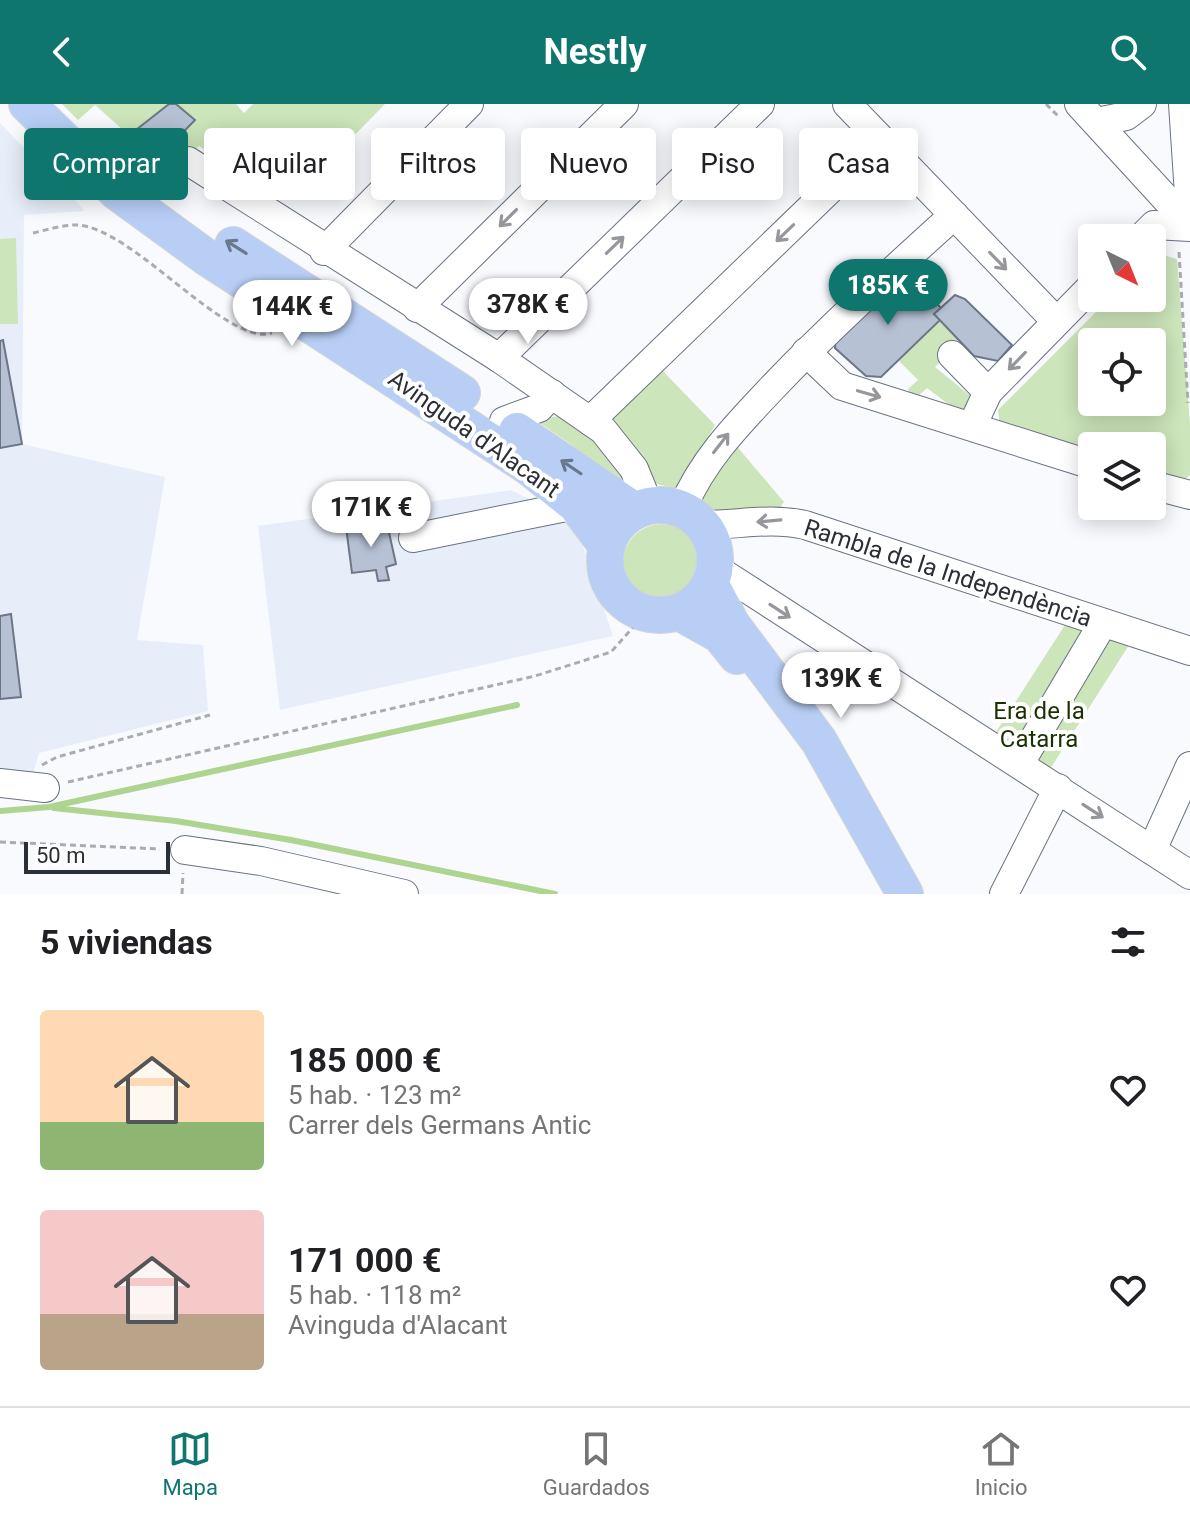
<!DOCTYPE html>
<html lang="es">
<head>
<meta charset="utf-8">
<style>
  :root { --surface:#fff; --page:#f2f2f2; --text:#202124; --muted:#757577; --line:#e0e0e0; --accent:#0f766e }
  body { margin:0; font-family:Roboto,sans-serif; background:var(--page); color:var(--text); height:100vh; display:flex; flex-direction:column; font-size:30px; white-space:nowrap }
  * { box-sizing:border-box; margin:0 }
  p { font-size:26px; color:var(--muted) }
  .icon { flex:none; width:44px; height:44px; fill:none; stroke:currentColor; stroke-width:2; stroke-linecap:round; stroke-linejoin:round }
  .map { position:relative; height:790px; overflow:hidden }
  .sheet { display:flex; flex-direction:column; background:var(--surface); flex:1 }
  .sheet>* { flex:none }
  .banner { position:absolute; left:24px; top:24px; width:1142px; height:72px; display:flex; gap:16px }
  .needle { width:52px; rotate:137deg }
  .tools { position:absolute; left:1078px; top:120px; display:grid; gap:16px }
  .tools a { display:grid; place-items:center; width:88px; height:88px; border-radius:8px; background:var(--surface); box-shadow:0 4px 20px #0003; font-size:40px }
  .scale { position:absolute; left:24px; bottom:20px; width:146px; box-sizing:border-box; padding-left:8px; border:4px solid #2b2f37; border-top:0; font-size:22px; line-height:28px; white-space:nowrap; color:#2b2f37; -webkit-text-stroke:6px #fff; paint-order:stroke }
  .price { position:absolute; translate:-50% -68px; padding:0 18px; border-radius:28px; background:#fff; color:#222; font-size:26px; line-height:52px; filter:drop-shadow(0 2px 4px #0008) }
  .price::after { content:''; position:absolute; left:50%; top:48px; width:24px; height:18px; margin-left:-12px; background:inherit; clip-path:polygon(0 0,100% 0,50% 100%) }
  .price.selected { background:var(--accent); color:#fff }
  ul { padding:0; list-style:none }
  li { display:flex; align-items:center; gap:24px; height:200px; padding:0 40px }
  li span { display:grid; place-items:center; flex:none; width:224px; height:160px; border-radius:8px; color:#555 }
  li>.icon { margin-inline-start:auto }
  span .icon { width:96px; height:96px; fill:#fffc; stroke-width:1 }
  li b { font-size:34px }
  h2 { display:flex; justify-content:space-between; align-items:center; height:96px; padding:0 40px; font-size:34px }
  .pill { padding:0 28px; border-radius:8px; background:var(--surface); box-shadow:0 4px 20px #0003; font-size:28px; line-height:72px }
  .pill.selected { background:var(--accent); color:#fff }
  header { display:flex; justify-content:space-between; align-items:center; height:104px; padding:0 40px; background:var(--accent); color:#fff; font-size:36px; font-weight:700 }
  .tabs { display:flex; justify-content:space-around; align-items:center; height:112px; border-top:2px solid var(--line); background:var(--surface); font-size:22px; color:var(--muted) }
  .tabs a { display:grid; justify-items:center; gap:4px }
  .tabs .selected { color:var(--accent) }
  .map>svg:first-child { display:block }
  .built { fill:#e8eef9 }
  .green { fill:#cce5ba; fill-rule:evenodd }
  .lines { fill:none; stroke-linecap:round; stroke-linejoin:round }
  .stream { stroke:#aed48f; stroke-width:6 }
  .building { fill:#b6c1d4; stroke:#6d7687; stroke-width:2 }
  .minor-casing { stroke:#687283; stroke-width:30 }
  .major-casing { stroke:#d5d5d7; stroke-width:38 }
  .path { stroke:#a9acb2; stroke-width:3; stroke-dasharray:6 4; stroke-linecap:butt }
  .minor { stroke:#fff; stroke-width:28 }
  .major { stroke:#b8cef5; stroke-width:36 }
  .oneway { stroke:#95979b }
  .oneway2 { stroke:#6a778c }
  .labels { text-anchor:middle; stroke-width:8; stroke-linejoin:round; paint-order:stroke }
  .street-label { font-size:24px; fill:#2b2f37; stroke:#fff }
  .park-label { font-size:24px; fill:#193000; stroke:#fff }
</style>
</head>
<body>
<header><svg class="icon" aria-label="back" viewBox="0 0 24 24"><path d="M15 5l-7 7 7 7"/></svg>Nestly<svg class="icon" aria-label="search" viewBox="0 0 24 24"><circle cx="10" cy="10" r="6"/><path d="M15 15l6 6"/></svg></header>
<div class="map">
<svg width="1190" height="790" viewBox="0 0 1190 790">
  <rect width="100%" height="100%" fill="#f8fafe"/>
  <!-- built -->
  <g class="built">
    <polygon points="0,19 85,107 24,111 22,340 165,373 137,536 203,541 208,607 39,649 32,673 0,672"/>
    <polygon points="511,386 575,418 613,532 280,606 258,422"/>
  </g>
  <!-- green -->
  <g class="green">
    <polygon points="62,0 236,0 244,9 253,0 385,0 291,96 199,42 175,68 153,58 123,35 122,25 95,1 78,16"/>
    <polygon points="16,134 18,220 0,220 0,135"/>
    <path d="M1156,149L1177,155L1190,320V371L1176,383L1152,375V342H1092V355L1000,324L998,306L1110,194H1152V153ZM1092,238H1152V298H1092Z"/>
    <polygon points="940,217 961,239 935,263 973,294 960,309 927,284 917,293 910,291 908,285 918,276 899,257"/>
    <polygon points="656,260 715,321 677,385 653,379 609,314"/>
    <polygon points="569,311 600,333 636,391 557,345 572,341 534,315"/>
    <polygon points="734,339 784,398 778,406 718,412 698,393"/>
    <circle cx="662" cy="459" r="39"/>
    <polygon points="1072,510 1136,530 1043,676 989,639"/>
  </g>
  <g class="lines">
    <!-- stream -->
    <g class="stream">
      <polyline points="54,704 176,717 291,736 555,790"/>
      <polyline points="0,707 49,703 517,601"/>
    </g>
  </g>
  <!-- building -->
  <g class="building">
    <polygon points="169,0 176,0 195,16 156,56 127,33"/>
    <polygon points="906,168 941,204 934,210 940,216 881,273 866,272 835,244 836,228"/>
    <polygon points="955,191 965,195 1012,241 998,257 974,252 934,210"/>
    <polygon points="3,236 22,340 0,344 0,237"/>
    <polygon points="386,415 396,460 386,463 389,476 378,477 376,466 352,469 346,423 363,424 364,418"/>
    <polygon points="11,510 21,593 0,595 0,512"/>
  </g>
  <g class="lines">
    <defs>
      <g id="minor">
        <polyline points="847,0 1056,217"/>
        <polyline points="1079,0 1190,121"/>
        <polyline points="1183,0 1190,106"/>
        <polyline points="1097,18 1126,12 1142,0"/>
        <polyline points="188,57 499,254 603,326 634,365 643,387 643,404"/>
        <polyline points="1141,134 1154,121 1190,123"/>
        <polyline points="324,147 469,0"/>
        <polyline points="417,204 624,0"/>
        <polyline points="806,248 842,282 1092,361"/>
        <polyline points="952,251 988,288"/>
        <polyline points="499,254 760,0"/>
        <polyline points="504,317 539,304 552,290"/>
        <polyline points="590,317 881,36"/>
        <polyline points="972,322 988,288 1092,182"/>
        <polyline points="1152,381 1190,391"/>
        <path d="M682,405C702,357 736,322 772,284C830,223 892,167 954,111"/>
        <path d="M703,421C739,421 770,413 805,421L1190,547"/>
        <polyline points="413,434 576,401"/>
        <polyline points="715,464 1190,771"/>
        <polyline points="1020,659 1103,519"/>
        <polyline points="0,679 45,684"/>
        <polyline points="185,746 261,757 404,790"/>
        <polyline points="1152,746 1190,662"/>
        <polyline points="1004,790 1058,684"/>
      </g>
      <g id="major">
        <polyline points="27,0 117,88 206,153 529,363 576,401 607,442"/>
        <polyline points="233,141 462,289"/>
        <polyline points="517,327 635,407"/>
        <circle cx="660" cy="456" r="55"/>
        <polyline points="710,479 732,521 819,637 905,790"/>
        <polyline points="679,508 720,531 737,552"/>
      </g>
    </defs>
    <!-- minor casing -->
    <use href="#minor" class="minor-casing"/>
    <!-- major casing -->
    <use href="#major" class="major-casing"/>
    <!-- path -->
    <g class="path">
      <polyline points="1046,0 1058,12"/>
      <path d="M33,129C46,126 62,121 76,121C132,122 226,243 272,229"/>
      <polyline points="1179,148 1188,299"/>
      <polyline points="42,661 57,653 210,611"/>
      <polyline points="68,678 535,572 611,548 645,510"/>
      <polyline points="0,738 160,745"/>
      <polyline points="182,790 183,769"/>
    </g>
    <!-- minor -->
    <use href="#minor" class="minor"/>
    <!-- major -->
    <use href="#major" class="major"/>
  </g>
  <!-- one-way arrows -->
  <defs><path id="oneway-shaft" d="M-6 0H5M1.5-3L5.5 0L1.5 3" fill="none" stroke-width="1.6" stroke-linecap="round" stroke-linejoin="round" transform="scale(2)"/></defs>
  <g class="oneway">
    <use href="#oneway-shaft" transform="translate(508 114) rotate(135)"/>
    <use href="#oneway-shaft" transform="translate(785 129) rotate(136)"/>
    <use href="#oneway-shaft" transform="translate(615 141) rotate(-44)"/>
    <use href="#oneway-shaft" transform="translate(998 157) rotate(46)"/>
    <use href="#oneway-shaft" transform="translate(1017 257) rotate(134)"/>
    <use href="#oneway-shaft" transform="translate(869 290) rotate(16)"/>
    <use href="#oneway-shaft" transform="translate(721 339) rotate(-52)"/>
    <use href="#oneway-shaft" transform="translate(769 417) rotate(175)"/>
    <use href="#oneway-shaft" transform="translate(780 507) rotate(33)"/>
    <use href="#oneway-shaft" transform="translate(1093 707) rotate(33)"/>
  </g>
  <g class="oneway2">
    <use href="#oneway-shaft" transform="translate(236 143) rotate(-148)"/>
    <use href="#oneway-shaft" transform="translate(571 363) rotate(-146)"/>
  </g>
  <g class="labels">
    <!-- street labels -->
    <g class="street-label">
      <text transform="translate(474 330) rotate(35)" y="8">Avinguda d'Alacant</text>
      <text transform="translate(948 469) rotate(18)" y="8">Rambla de la Independència</text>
    </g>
    <!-- park labels -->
    <g class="park-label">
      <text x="1039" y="615">Era de la<tspan x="1039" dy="28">Catarra</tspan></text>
    </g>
  </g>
</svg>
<div class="tools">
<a><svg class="needle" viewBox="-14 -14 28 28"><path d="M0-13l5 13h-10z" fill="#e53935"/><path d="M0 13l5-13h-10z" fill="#757577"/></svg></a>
<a><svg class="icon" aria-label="locate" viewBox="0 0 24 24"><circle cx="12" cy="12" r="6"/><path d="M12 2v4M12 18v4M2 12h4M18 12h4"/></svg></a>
<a><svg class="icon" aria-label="layers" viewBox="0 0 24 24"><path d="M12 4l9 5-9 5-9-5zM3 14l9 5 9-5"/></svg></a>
</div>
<div class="scale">50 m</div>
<b class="price selected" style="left:888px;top:223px">185K €</b>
<b class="price" style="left:528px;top:242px">378K €</b>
<b class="price" style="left:292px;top:244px">144K €</b>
<b class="price" style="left:371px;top:445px">171K €</b>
<b class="price" style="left:841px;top:616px">139K €</b>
<div class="banner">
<a class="pill selected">Comprar</a>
<a class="pill">Alquilar</a>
<a class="pill">Filtros</a>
<a class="pill">Nuevo</a>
<a class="pill">Piso</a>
<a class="pill">Casa</a>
</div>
</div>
<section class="sheet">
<h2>5 viviendas<svg class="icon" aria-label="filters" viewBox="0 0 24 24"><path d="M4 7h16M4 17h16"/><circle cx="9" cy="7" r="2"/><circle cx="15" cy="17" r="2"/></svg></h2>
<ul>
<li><span style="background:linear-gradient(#ffd9b3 70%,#8fb573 0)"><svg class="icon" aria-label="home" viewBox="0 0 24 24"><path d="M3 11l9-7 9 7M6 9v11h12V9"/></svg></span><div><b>185 000 €</b><p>5 hab. · 123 m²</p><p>Carrer dels Germans Antic</p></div><svg class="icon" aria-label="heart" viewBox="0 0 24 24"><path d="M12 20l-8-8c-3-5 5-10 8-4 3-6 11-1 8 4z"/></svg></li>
<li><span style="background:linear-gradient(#f6c9c9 65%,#b9a48a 0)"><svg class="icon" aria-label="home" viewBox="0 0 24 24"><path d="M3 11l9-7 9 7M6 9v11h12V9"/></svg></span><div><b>171 000 €</b><p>5 hab. · 118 m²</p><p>Avinguda d'Alacant</p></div><svg class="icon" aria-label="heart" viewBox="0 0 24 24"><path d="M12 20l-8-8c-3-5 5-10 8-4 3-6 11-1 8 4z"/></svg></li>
</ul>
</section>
<nav class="tabs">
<a class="selected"><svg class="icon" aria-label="map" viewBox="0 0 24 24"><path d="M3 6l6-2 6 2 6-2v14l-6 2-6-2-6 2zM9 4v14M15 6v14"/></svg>Mapa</a>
<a><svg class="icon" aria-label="saved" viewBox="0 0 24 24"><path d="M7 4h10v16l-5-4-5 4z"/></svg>Guardados</a>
<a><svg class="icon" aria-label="home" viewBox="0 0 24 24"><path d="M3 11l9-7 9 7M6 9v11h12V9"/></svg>Inicio</a>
</nav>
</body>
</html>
